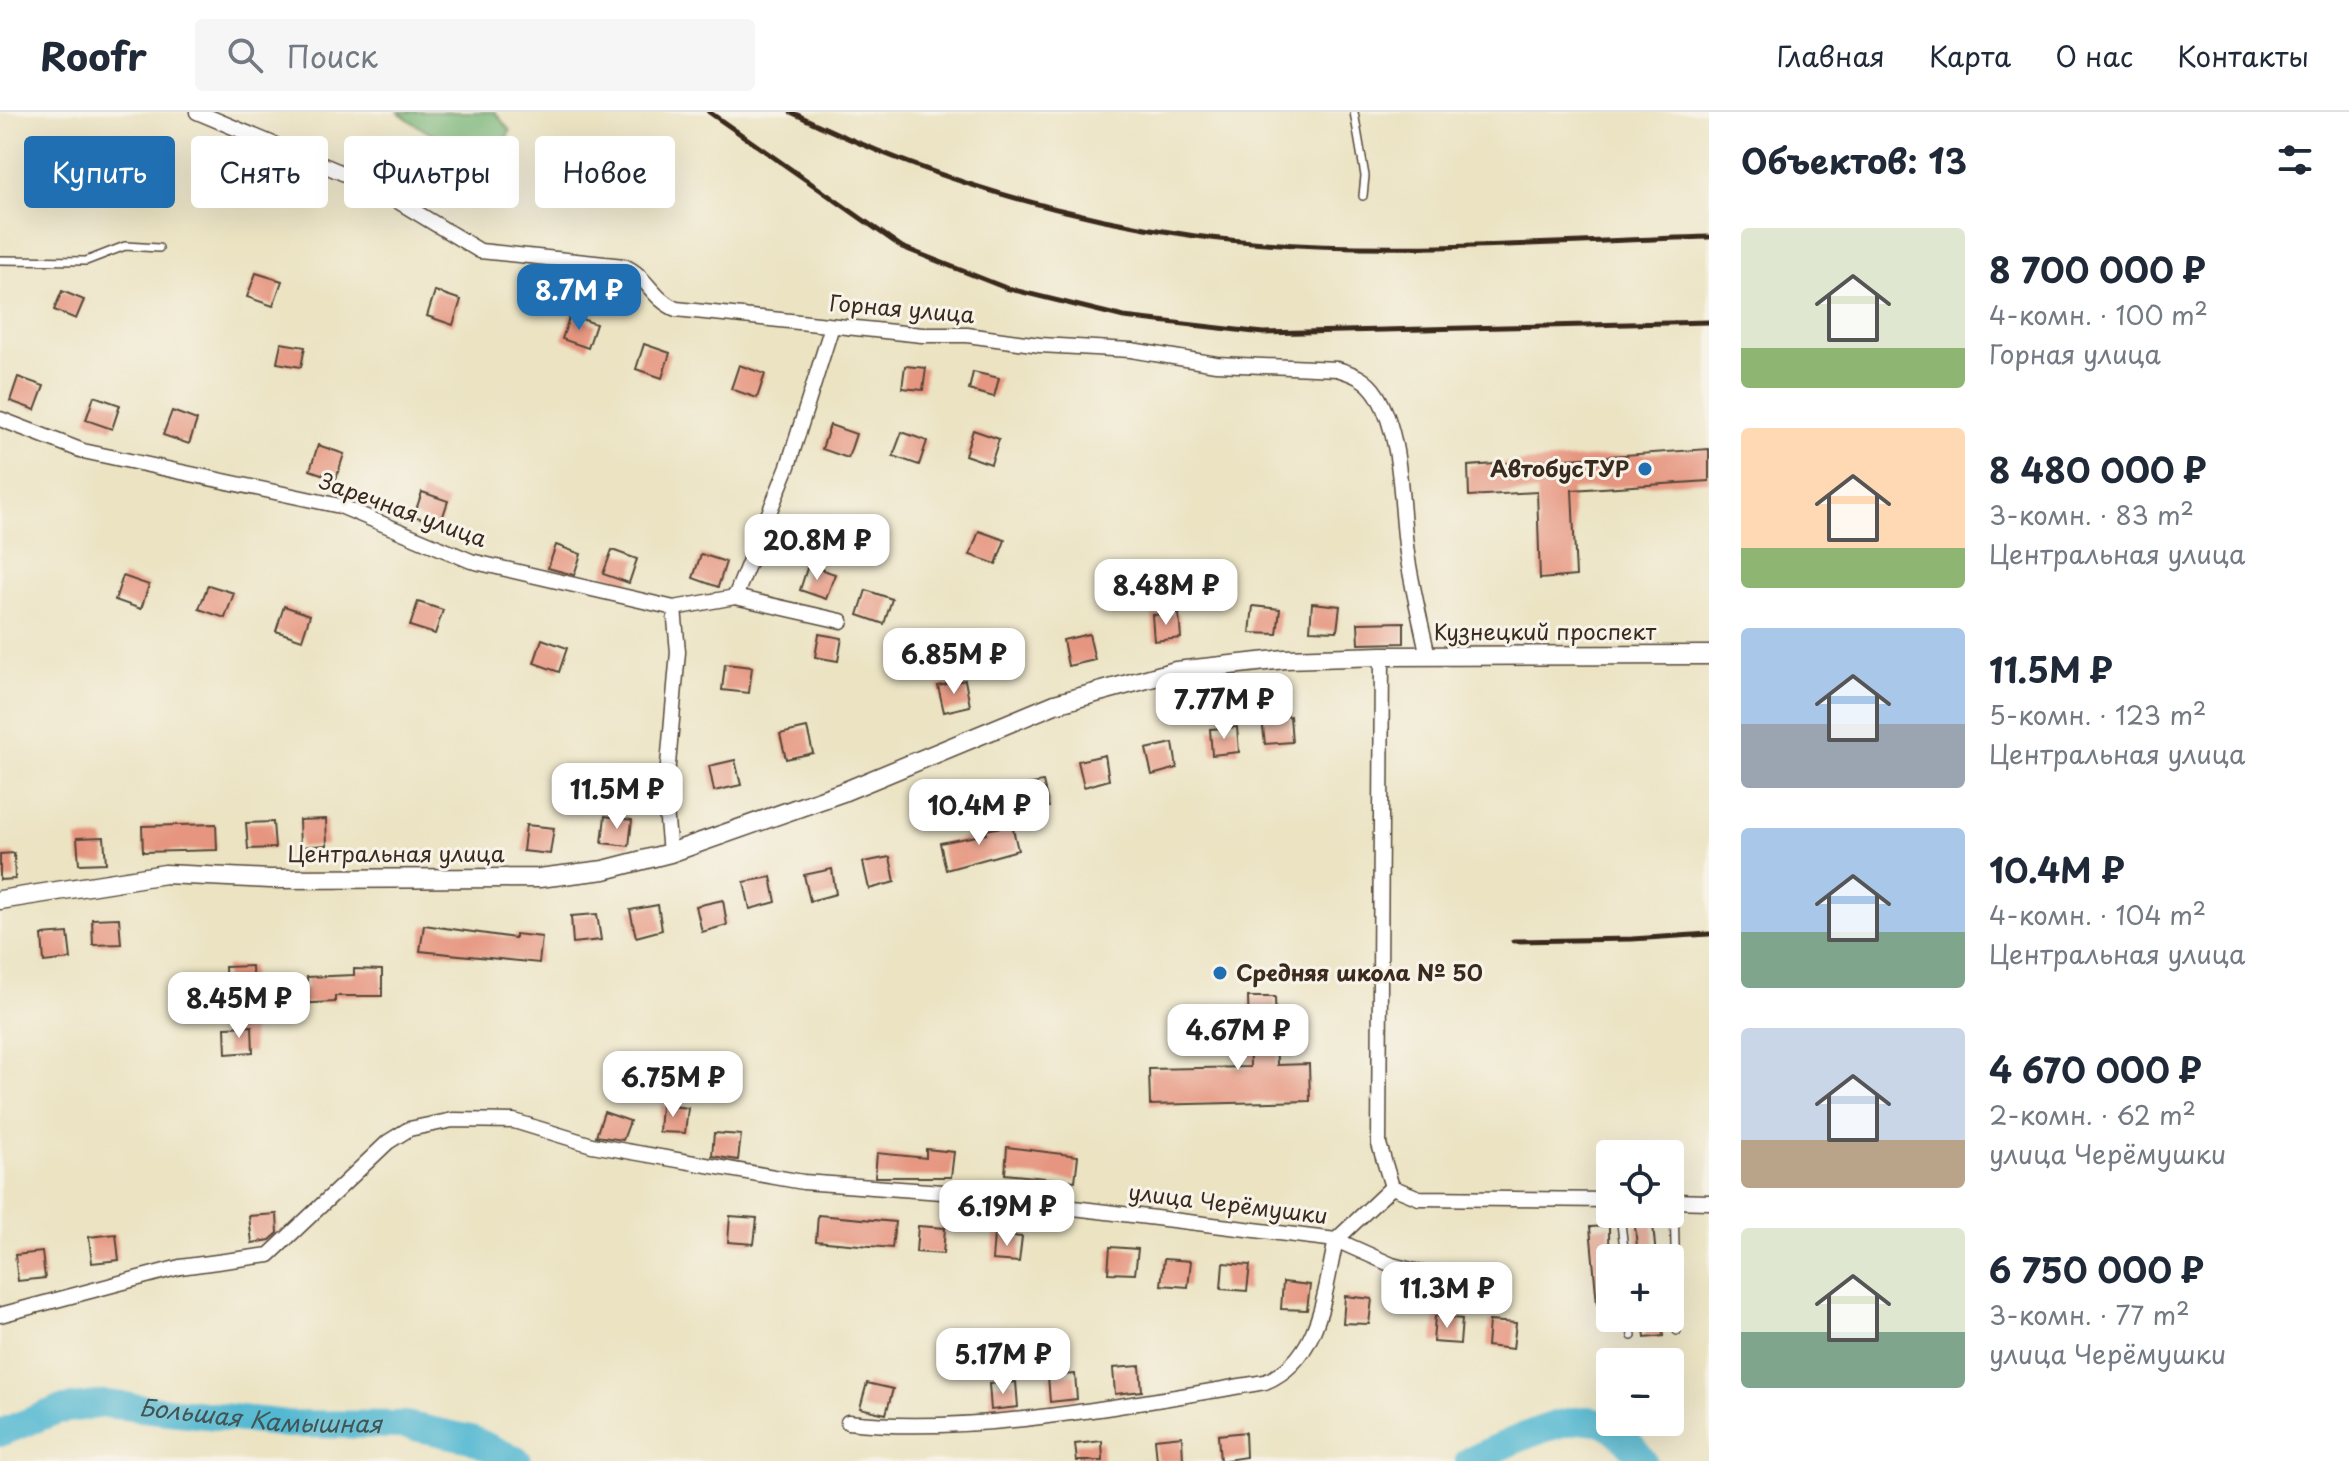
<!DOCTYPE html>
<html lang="ru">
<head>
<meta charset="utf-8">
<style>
  :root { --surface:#fff; --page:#f6f6f7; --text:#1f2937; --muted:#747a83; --line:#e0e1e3; --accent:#1f6fb2 }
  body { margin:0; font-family:"Playpen Sans",sans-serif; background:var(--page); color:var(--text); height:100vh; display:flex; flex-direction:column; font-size:30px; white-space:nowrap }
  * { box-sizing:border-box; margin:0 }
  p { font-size:26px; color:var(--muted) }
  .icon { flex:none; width:44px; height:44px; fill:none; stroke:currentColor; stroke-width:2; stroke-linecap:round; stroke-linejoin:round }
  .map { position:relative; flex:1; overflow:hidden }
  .side { display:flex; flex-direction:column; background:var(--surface); width:640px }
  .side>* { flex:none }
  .banner { position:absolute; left:24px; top:24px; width:760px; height:72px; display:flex; gap:16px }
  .fabs { position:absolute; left:1596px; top:1028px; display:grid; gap:16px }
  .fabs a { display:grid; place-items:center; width:88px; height:88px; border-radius:8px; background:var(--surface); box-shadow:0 8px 32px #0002; font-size:40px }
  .price { position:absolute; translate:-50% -68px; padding:0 18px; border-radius:16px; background:#fff; color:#222; font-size:26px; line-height:52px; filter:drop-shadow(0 2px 4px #0008) }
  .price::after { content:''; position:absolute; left:50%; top:48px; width:24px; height:18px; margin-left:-12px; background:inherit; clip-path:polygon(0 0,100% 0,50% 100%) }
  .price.selected { background:var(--accent); color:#fff }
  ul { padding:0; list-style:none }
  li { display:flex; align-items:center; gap:24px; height:200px; padding:0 32px }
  li span { display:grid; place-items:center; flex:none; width:224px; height:160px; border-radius:8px; color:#555 }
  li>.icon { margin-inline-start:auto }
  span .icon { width:96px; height:96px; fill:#fffc; stroke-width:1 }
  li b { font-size:34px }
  h2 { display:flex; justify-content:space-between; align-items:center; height:96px; padding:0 32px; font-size:34px }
  .chip { padding:0 28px; border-radius:8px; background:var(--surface); box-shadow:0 8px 32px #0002; font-size:28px; line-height:72px }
  .chip.selected { background:var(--accent); color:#fff }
  header { display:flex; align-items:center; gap:48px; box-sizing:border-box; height:112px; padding:0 40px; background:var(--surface); border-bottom:2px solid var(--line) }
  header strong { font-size:38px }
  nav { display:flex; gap:44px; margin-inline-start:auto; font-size:28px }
  .search { width:560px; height:72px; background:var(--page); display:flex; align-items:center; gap:20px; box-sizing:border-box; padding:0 28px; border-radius:8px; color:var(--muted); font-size:30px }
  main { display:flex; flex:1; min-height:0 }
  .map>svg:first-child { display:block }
  .forest { fill:#79b778; stroke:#5a704b; stroke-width:2 }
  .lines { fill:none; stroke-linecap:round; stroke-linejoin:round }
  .river { stroke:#52b8d1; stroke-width:28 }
  .building { fill:#e69680 }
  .service-casing { stroke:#554637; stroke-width:10 }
  .minor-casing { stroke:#554637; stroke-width:17 }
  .tertiary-casing { stroke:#554637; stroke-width:21 }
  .service { stroke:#fff; stroke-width:7 }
  .minor { stroke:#fff; stroke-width:14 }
  .tertiary { stroke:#fff; stroke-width:18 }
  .rail { stroke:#3b2a1e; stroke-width:5 }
  .poi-dot { fill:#1f6fb2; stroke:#f7f3e8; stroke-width:3 }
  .labels { text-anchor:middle; stroke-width:6; stroke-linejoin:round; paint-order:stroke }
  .street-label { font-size:22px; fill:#3b2a1e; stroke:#f7f3e8 }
  .poi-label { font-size:22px; font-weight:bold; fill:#3b2a1e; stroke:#f7f3e8; text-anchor:end }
  .water-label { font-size:24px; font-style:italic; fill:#425554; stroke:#f7f3e8 }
</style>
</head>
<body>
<header>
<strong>Roofr</strong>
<div class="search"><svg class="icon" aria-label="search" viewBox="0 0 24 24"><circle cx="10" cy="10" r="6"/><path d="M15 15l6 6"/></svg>Поиск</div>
<nav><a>Главная</a><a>Карта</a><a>О нас</a><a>Контакты</a></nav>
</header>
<main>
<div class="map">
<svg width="1709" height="1349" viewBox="0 0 1709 1349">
  <rect width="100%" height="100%" fill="#f7f3e8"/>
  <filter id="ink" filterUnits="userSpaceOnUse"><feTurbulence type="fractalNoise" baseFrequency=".0125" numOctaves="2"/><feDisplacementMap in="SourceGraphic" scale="16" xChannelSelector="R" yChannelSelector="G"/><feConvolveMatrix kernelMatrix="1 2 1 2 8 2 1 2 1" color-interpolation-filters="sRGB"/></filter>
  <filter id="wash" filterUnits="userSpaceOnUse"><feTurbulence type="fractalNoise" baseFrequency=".006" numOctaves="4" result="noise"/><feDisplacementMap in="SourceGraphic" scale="32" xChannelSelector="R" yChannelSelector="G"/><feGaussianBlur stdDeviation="1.8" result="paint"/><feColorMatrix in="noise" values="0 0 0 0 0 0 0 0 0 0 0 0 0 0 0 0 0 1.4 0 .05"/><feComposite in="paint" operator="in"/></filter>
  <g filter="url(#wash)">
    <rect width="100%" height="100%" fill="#ebe3c2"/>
    <!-- forest -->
    <path class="forest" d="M398,0H495L510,19L502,36C466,47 426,21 398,0Z"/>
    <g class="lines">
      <!-- river -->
      <g class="river">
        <path id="s1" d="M0,1321L58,1298L105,1292L287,1312L405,1313L471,1327L518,1349"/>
        <path d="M1469,1349C1498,1336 1564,1302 1595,1309C1616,1313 1632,1333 1643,1349"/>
      </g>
    </g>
    <g id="blocks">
      <!-- building -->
      <g class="building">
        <polygon points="256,161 282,169 273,194 247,185"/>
        <polygon points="62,179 84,188 76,207 54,198"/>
        <polygon points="435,179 461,188 453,213 427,204"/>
        <polygon points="570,203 596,212 588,236 562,227"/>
        <polygon points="281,231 305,235 301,255 277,251"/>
        <polygon points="644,232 670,241 662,266 636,257"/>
        <polygon points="739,253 765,262 757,286 731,277"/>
        <polygon points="905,254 926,256 923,278 902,276"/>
        <polygon points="973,260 999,266 994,285 969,278"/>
        <polygon points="18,265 44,274 35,298 10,289"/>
        <polygon points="94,284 120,293 112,317 86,308"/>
        <polygon points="172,299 197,308 189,332 163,323"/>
        <polygon points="830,313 856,322 848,346 822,337"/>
        <polygon points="973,318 999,327 991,352 965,343"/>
        <polygon points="902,320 927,329 919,353 893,344"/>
        <polygon points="318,333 344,342 336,367 310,358"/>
        <polygon points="1709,337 1709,369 1572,378 1576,464 1540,467 1537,380 1469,384 1468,354"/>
        <polygon points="422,380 448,389 440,413 414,404"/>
        <polygon points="979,419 1005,428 996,452 970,443"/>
        <polygon points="556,433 581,442 574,463 548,456"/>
        <polygon points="612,438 637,447 629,471 603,462"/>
        <polygon points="701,442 726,450 718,475 693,466"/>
        <polygon points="808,453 835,462 826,487 800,478"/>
        <polygon points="1191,455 1230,457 1228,489 1189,487"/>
        <polygon points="123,464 149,473 141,497 115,488"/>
        <polygon points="208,473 234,481 225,506 199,497"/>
        <polygon points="866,478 892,487 884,512 858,503"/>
        <polygon points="418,490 443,498 435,522 410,514"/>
        <polygon points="1312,491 1340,494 1337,519 1310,518"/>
        <polygon points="284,494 310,503 302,528 276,519"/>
        <polygon points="1253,494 1280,497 1277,522 1250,521"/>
        <polygon points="1179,501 1181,526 1154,529 1152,503"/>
        <polygon points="1404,510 1404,531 1359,532 1358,511"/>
        <polygon points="819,522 842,526 838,549 815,545"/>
        <polygon points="1089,522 1095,548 1068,554 1063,528"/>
        <polygon points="542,527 567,536 559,560 534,551"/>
        <polygon points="725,552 752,555 749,581 722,578"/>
        <polygon points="965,568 970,594 944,600 938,574"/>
        <polygon points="1290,604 1292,630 1265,632 1262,607"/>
        <polygon points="1237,615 1239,640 1212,643 1210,617"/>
        <polygon points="807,616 813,641 786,647 780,622"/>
        <polygon points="1173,631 1177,656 1152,663 1146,637"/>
        <polygon points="1105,643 1109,668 1084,675 1078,649"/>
        <polygon points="735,648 741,673 714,679 709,654"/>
        <polygon points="1043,670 1049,695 1022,701 1016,675"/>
        <polygon points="605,704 632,708 629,734 602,731"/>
        <polygon points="326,707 327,733 300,735 299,708"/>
        <polygon points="273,710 275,736 248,737 246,711"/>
        <polygon points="216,712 217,738 143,740 142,714"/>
        <polygon points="526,713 554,716 550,742 523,739"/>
        <polygon points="1012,713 1018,738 946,758 940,731 987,722 986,718"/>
        <polygon points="104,725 106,751 79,752 77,726"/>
        <polygon points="14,741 15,767 0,768 0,742"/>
        <polygon points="890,745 895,770 869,777 863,750"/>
        <polygon points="832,757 836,782 810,789 804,763"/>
        <polygon points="771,765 776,790 750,797 744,770"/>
        <polygon points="723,788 727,813 702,820 696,794"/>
        <polygon points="658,793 662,818 636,825 630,798"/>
        <polygon points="597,802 601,828 573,831 571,804"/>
        <polygon points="119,806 121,832 93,833 92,807"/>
        <polygon points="424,813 515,826 515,822 542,825 539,851 420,839"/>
        <polygon points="68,821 71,847 44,850 42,823"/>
        <polygon points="252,854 253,880 226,881 225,855"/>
        <polygon points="354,857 382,858 382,884 335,884 335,890 292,892 292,902 265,903 265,877 307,876 307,865 354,863"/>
        <polygon points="1248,885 1275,885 1277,953 1309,952 1310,989 1150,993 1149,957 1250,955"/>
        <polygon points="252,914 253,940 226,942 225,915"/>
        <polygon points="661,993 688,996 685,1021 659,1020"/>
        <polygon points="604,1000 630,1009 623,1028 596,1024"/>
        <polygon points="714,1021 741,1023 738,1048 712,1044"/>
        <polygon points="1007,1035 1078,1044 1075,1069 1005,1062"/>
        <polygon points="926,1037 954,1040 951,1065 875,1065 877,1041 926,1046"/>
        <polygon points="277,1102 278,1121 270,1128 252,1131 249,1104"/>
        <polygon points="818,1103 895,1110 892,1136 816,1129"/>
        <polygon points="730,1104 757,1106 754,1132 728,1130"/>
        <polygon points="1653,1112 1656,1146 1638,1146 1635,1114"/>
        <polygon points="918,1114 945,1116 943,1142 916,1140"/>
        <polygon points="1609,1114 1610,1191 1597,1192 1590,1115"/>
        <polygon points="116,1122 119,1148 92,1151 89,1125"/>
        <polygon points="994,1122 1022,1125 1019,1150 992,1148"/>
        <polygon points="1110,1135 1138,1137 1135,1162 1108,1161"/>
        <polygon points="42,1140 45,1166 18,1169 15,1143"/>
        <polygon points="1164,1147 1191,1149 1188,1175 1161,1173"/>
        <polygon points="1223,1151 1250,1153 1247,1179 1221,1177"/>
        <polygon points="1283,1170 1310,1173 1307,1198 1281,1197"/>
        <polygon points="1345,1184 1372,1187 1369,1212 1343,1211"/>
        <polygon points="1435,1204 1462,1207 1460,1232 1433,1230"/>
        <polygon points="1643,1206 1661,1206 1663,1224 1645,1226"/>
        <polygon points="1489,1209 1516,1211 1513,1237 1487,1234"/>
        <polygon points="1140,1254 1142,1279 1115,1282 1113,1256"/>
        <polygon points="1075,1262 1077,1287 1050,1290 1048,1264"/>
        <polygon points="1016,1270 1018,1295 991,1298 989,1272"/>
        <polygon points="867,1271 893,1277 886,1302 860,1296"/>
        <polygon points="1245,1320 1246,1345 1220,1349 1218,1323"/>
        <polygon points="1182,1324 1183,1349 1157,1349 1155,1327"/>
        <polygon points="1102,1329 1103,1349 1077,1349 1075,1332"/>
      </g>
    </g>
  </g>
  <g filter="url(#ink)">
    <use href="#blocks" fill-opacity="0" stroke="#554637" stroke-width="2"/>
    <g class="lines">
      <defs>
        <g id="service">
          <polyline points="1354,0 1365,64 1363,84"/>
          <polyline points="0,148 86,149 125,134 159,136"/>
          <polyline points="1674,1090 1677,1219"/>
          <polyline points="1620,1102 1625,1146"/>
          <polyline points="1630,1206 1632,1224"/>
        </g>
        <g id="minor">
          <path d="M197,0L371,73L480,139L624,154C646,163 653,188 676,197L922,223H967L1040,233L1131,238L1216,252L1337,257C1354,262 1367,267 1377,283C1403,326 1400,393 1407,441C1412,476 1421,510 1428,545"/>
          <polyline points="0,307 83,339 340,394 471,449 674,496 735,485 841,509"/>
          <polyline points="735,485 788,354 832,214"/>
          <polyline points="1382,544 1379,1032 1392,1075 1419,1086 1610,1088"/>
          <polyline points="670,741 665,687 678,540 674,496"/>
          <polyline points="1670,1089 1709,1090"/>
          <polyline points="0,1203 180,1155 269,1143 388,1030 409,1017 453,1008 514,1009 592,1033 803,1070 942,1080 1336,1128 1392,1075"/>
          <path d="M848,1310C977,1324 1136,1291 1265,1270C1321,1247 1324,1180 1336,1128L1392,1153L1499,1181"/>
        </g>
        <polyline id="tertiary" points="0,788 165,762 270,767 539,766 604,758 670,741 843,680 1055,592 1176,559 1285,547 1382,544 1709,543"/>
      </defs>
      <!-- service casing -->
      <use href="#service" class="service-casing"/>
      <!-- minor casing -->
      <use href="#minor" class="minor-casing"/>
      <!-- tertiary casing -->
      <use href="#tertiary" class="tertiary-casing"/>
      <!-- service -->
      <use href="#service" class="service"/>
      <!-- minor -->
      <use href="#minor" class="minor"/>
      <!-- tertiary -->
      <use href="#tertiary" class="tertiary"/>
      <!-- rail -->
      <g class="rail">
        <polyline points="709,0 902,135 1006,176 1124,205 1263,221 1709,210"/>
        <path d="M791,0C920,63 1053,104 1195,124C1360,146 1542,130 1709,125"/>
        <polyline points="1513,829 1632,827 1709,822"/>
      </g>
    </g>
  </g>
  <!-- markers -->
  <g class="poi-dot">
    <circle cx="1645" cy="357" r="8"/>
    <circle cx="1220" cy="861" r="8"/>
  </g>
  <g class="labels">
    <!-- street labels -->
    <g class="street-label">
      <text transform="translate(902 197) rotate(5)" y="8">Горная улица</text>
      <text transform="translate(403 398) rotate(20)" y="8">Заречная улица</text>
      <text x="1545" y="528">Кузнецкий проспект</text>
      <text x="396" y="750">Центральная улица</text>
      <text transform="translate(1228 1092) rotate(7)" y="8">улица Черёмушки</text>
    </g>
    <!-- poi labels -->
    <g class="poi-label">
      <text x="1629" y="365">АвтобусТУР</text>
      <text x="1236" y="869" text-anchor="start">Средняя школа № 50</text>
    </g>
    <!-- water labels -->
    <g class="water-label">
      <text dy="8" stroke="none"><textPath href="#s1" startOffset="266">Большая Камышная</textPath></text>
    </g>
  </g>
</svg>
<div class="fabs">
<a><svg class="icon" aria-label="locate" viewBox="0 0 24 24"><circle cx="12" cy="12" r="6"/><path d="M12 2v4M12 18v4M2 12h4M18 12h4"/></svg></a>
<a>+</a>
<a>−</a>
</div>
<b class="price selected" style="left:579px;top:220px">8.7M ₽</b>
<b class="price" style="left:817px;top:470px">20.8M ₽</b>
<b class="price" style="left:1166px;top:515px">8.48M ₽</b>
<b class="price" style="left:954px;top:584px">6.85M ₽</b>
<b class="price" style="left:1224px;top:629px">7.77M ₽</b>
<b class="price" style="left:617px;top:719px">11.5M ₽</b>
<b class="price" style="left:979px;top:735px">10.4M ₽</b>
<b class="price" style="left:239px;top:928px">8.45M ₽</b>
<b class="price" style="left:1238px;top:960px">4.67M ₽</b>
<b class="price" style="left:673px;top:1007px">6.75M ₽</b>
<b class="price" style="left:1007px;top:1136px">6.19M ₽</b>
<b class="price" style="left:1447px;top:1218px">11.3M ₽</b>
<b class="price" style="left:1003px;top:1284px">5.17M ₽</b>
<div class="banner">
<a class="chip selected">Купить</a>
<a class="chip">Снять</a>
<a class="chip">Фильтры</a>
<a class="chip">Новое</a>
</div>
</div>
<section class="side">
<h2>Объектов: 13<svg class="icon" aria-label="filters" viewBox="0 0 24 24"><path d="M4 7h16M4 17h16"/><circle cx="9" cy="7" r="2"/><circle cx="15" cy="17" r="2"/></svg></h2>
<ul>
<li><span style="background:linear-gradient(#dfe7d0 75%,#8fb573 0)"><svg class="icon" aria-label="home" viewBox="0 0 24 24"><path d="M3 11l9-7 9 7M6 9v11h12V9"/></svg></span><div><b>8 700 000 ₽</b><p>4-комн. · 100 m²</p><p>Горная улица</p></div></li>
<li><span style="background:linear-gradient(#ffd9b3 75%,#8fb573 0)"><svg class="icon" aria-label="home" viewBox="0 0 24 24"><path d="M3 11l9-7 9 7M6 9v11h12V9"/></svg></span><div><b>8 480 000 ₽</b><p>3-комн. · 83 m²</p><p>Центральная улица</p></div></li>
<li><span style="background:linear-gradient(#a9c7e8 60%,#9aa5b1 0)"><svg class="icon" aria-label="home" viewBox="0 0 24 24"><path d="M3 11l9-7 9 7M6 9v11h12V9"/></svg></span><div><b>11.5M ₽</b><p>5-комн. · 123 m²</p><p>Центральная улица</p></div></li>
<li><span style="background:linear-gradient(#a9c7e8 65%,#7fa58c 0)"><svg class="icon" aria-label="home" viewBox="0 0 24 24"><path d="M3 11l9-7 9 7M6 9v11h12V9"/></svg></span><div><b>10.4M ₽</b><p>4-комн. · 104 m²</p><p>Центральная улица</p></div></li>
<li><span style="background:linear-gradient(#c9d6e8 70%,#b9a48a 0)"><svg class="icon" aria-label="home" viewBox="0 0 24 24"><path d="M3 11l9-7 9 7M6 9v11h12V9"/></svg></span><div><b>4 670 000 ₽</b><p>2-комн. · 62 m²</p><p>улица Черёмушки</p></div></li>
<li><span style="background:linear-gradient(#dfe7d0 65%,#7fa58c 0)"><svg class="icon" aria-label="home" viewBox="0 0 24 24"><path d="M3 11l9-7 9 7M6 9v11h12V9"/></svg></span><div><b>6 750 000 ₽</b><p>3-комн. · 77 m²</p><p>улица Черёмушки</p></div></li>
</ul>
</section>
</main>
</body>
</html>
